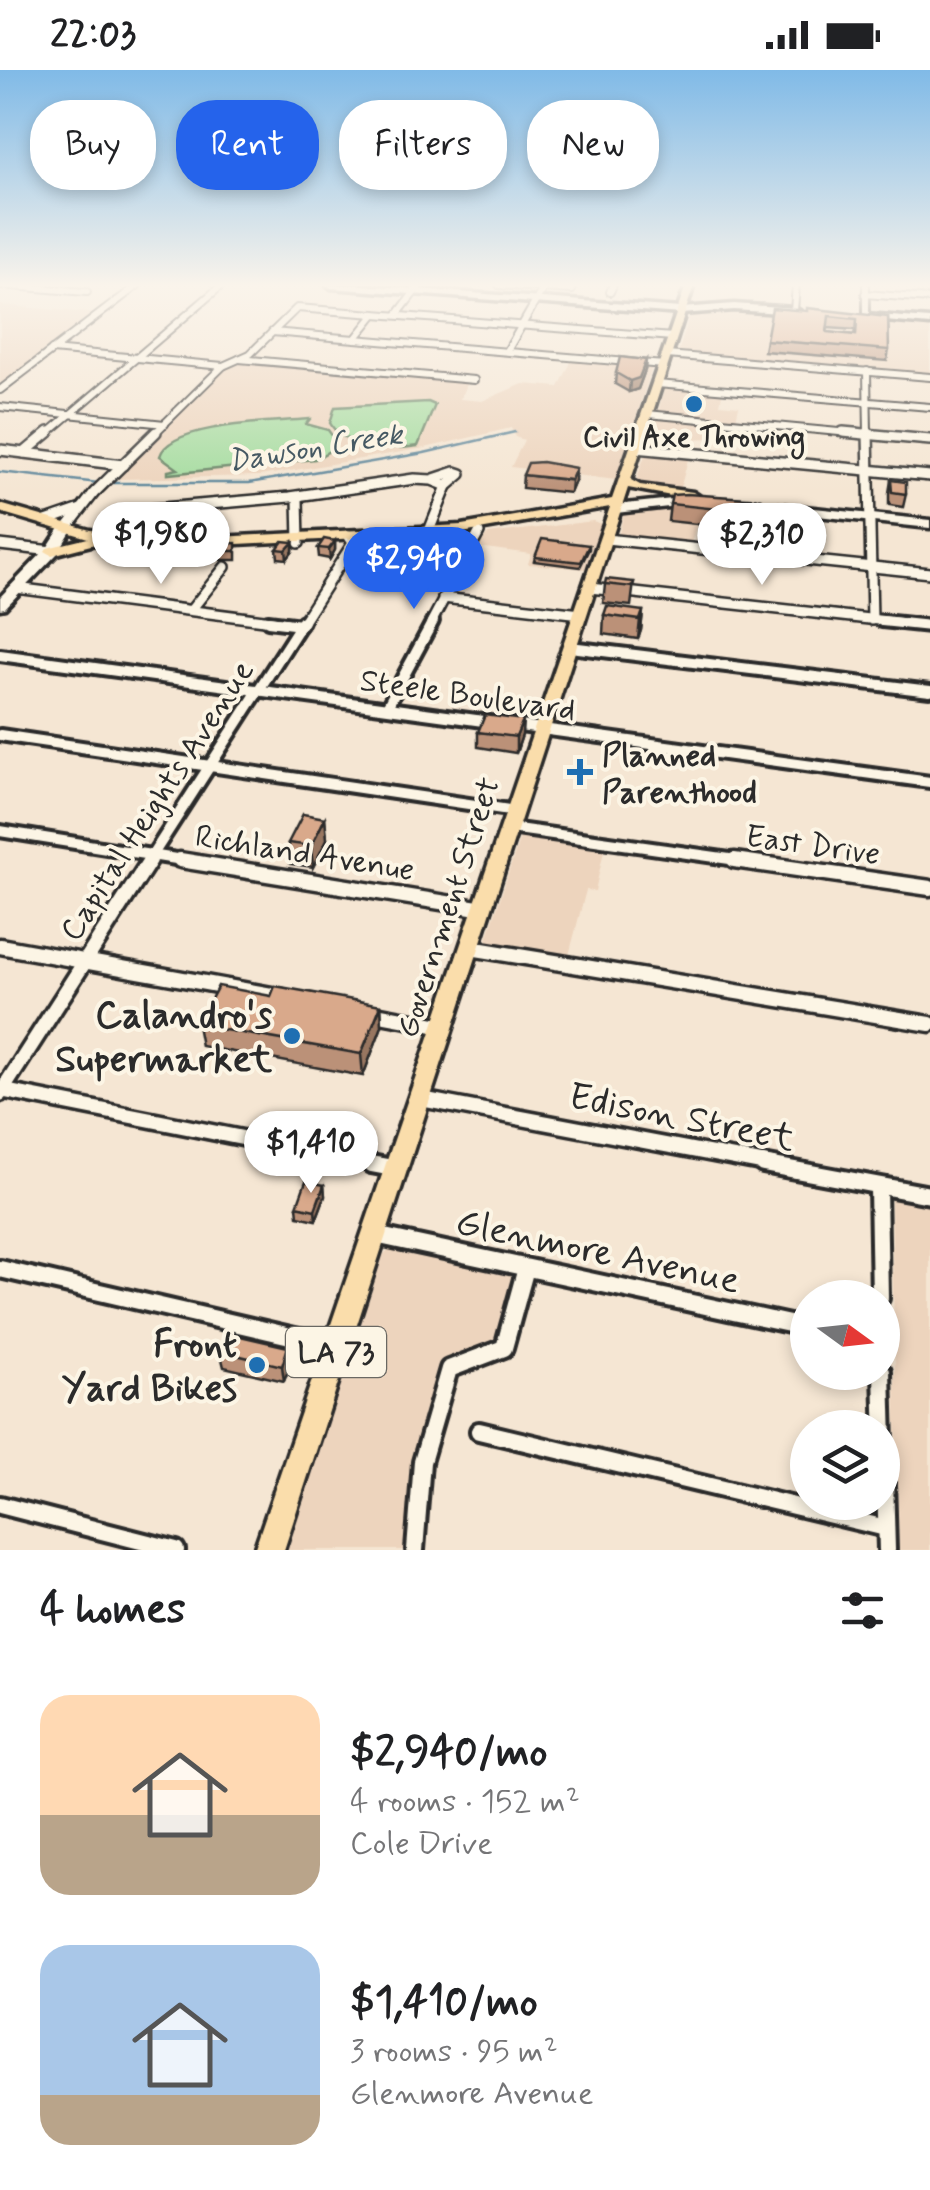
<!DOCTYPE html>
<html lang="en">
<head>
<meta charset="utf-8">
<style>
  :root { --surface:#fff; --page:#f2f2f2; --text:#202124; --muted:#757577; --accent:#2563eb }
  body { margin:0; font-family:Mynerve,sans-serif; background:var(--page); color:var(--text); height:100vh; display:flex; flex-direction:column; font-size:38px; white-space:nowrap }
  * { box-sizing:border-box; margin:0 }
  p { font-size:32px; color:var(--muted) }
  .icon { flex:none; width:55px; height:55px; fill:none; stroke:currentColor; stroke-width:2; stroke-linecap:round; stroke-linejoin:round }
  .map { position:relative; height:1480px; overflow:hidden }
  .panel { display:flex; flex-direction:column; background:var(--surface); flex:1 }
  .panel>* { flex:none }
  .top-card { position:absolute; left:30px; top:30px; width:870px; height:90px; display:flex; gap:20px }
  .needle { width:65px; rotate:105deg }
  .fabs { position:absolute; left:790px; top:1210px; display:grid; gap:20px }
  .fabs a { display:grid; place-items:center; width:110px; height:110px; border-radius:50%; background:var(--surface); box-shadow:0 5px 15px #0003; font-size:50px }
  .price { position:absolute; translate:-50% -85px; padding:0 22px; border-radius:35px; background:#fff; color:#222; font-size:32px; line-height:65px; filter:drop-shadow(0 2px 5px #0008) }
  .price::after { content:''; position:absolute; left:50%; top:60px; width:30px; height:22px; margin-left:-15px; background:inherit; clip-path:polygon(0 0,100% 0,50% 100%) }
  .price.active { background:var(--accent); color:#fff }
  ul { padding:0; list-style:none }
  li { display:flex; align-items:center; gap:30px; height:250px; padding:0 40px }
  li span { display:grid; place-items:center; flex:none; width:280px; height:200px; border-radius:30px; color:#555 }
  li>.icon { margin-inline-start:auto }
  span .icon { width:120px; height:120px; fill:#fffc; stroke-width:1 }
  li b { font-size:42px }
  h2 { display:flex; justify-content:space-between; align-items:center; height:120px; padding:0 40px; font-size:42px }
  .pill { padding:0 35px; border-radius:40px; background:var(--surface); box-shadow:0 5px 15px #0003; font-size:35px; line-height:90px }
  .pill.active { background:var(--accent); color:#fff }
  .status { display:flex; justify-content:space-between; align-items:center; height:70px; padding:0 50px; background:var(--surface); direction:ltr }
  .status svg { height:28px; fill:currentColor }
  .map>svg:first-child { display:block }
  .built { fill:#edd4bd }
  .green { fill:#a5dca0; stroke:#688466; stroke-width:2.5 }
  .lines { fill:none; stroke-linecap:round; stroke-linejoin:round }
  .stream { stroke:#61879b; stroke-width:2.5 }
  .street-far4-casing { stroke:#2b2b2b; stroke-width:10 }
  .street-far3-casing { stroke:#2b2b2b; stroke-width:14 }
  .street-far2-casing { stroke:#2b2b2b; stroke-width:18 }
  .street-far1-casing { stroke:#2b2b2b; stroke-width:21 }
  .street-casing { stroke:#2b2b2b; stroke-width:24 }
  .secondary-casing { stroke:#2b2b2b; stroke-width:7 }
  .primary-casing { stroke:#2b2b2b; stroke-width:7 }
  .street-far4 { stroke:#fcf5e5; stroke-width:6 }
  .street-far3 { stroke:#fcf5e5; stroke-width:9 }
  .street-far2 { stroke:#fcf5e5; stroke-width:10 }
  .street-far1 { stroke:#fcf5e5; stroke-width:14 }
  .street { stroke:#fcf5e5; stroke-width:16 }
  .secondary { fill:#fcf5e5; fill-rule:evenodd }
  .primary { fill:#faddab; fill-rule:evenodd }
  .wall { fill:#bb9178; stroke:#2b2b2b; stroke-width:2.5; fill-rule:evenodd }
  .shaded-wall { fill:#987661; stroke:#2b2b2b; stroke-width:2.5 }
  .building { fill:#d9a98b; stroke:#2b2b2b; stroke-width:2.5; fill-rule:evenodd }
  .poi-dot { fill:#1f6fb2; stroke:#fcf5e5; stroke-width:4 }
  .labels { text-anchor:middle; stroke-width:8; stroke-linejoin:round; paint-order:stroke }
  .far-poi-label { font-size:28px; font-weight:bold; fill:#2b2b2b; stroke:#fcf5e5 }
  .far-water-label { font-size:30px; font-style:italic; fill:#465963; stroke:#fcf5e5 }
  .shield { fill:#fcf5e5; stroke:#6a6863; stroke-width:2.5 }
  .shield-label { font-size:30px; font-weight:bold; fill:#2b2b2b }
  .street-label { font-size:32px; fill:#2b2b2b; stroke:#fcf5e5 }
  .poi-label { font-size:32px; font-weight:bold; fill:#2b2b2b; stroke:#fcf5e5; text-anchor:start }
  .near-poi-label { font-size:38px; font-weight:bold; fill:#2b2b2b; stroke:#fcf5e5; text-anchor:end }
  .near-street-label { font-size:38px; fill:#2b2b2b; stroke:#fcf5e5 }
</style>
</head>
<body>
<div class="status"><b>22:03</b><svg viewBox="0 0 49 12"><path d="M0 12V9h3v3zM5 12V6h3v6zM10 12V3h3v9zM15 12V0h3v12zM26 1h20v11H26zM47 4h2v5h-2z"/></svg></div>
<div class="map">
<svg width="930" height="1480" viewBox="0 0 930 1480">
  <rect width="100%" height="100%" fill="#f5e6d3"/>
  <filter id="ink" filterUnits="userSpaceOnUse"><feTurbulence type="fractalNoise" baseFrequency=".01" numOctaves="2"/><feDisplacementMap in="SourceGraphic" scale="20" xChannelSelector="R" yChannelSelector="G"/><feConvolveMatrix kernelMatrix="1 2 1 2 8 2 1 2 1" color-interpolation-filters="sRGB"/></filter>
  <g filter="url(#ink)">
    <!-- built -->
    <g class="built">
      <polygon points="0,235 99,244 0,320"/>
      <polygon points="732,240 930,255 930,304 678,283 690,244"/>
      <polygon points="573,288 653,295 616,410 511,397 524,370 515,367 511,358 425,378 260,406 117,409 229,296 245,292 467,312 460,329 482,331 523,314 559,317"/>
      <polygon points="665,316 723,320 720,334 739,336 735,354 725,353 721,368 680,369 676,379 649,376"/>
      <polygon points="646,382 689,386 680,419 635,414"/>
      <polygon points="660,435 743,440 740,459 696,455 691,474 618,466 624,444"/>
      <polygon points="593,451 601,454 586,499 528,494 531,484 478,477 488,464"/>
      <polygon points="539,765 605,776 595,821 586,820 568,889 507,881 486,872 520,767"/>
      <polygon points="891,1129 930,1137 930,1480 899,1480"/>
      <polygon points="390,1178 432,1178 526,1198 504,1278 461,1293 431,1348 415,1480 286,1480 383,1185"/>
    </g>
    <!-- green -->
    <g class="green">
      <path d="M428,332L435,335L418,376C392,380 344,379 330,353L335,337Z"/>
      <path d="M310,349L306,354L328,360L336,371L331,380L315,389L168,404V401L178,399L160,386C169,353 277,352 310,349Z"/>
    </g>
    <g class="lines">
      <!-- stream -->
      <g class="stream">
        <polyline points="0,402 99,413"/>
        <polyline points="107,413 249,413 424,383 515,362"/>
      </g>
      <defs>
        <g id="street-far4">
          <polyline points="0,215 87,222"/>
          <polyline points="499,215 572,220"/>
          <polyline points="866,215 866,247"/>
          <polyline points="610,222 613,215"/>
          <polyline points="865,224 930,229"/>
          <polyline points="794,241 796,215"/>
          <polyline points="397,245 420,215"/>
          <polyline points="272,262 664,295"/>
          <polyline points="355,269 375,244"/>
          <polyline points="52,280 223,296"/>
          <polyline points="507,281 545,215"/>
          <polyline points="667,285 930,307"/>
          <polyline points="239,289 474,310"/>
          <polyline points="867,301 868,365"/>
          <polyline points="657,314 930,337"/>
          <polyline points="0,320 138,215"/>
          <polyline points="0,337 165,354"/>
          <polyline points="647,344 871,365"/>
          <polyline points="46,365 222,215"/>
          <polyline points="153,365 223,296 250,284 297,238 673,267"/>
        </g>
        <g id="street-far3">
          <polyline points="843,362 930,370"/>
          <polyline points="868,362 872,550"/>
          <polyline points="636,378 930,406"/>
          <polyline points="0,380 123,395"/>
          <polyline points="24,383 49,362"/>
          <polyline points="434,409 455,402 461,404 447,416"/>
          <polyline points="298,428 299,473"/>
          <polyline points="46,451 81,439"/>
          <polyline points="67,458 94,423 156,362"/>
          <polyline points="115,468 140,440 290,427 414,409 432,410 447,416 429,461"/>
          <polyline points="606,469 930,503"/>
          <polyline points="0,475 52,481"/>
          <polyline points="16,518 287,553"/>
          <polyline points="590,518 905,553"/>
          <polyline points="443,528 581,544"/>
          <polyline points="191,540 225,497"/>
          <polyline points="302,553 353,473 348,465"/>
          <polyline points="431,553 479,463"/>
        </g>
        <g id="street-far2">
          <polyline points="268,551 301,555"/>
          <polyline points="882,551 930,556"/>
          <polyline points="570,577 930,621"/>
          <polyline points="0,585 930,712"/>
          <polyline points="387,637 433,551"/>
          <polyline points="0,665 516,741"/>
          <polyline points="510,758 751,792"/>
          <polyline points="0,761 195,792"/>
          <polyline points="148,792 303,551"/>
        </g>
        <g id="street-far1">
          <polyline points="180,790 484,839"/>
          <polyline points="734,790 930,818"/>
          <polyline points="0,876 283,927"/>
          <polyline points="470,878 930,954"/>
          <polyline points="370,943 445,957"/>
          <polyline points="0,1020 383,1096"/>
          <polyline points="0,1024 150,790"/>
          <polyline points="421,1029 777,1096"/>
        </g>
        <g id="street">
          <polyline points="371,1094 398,1099"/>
          <polyline points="763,1094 930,1125"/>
          <polyline points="878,1117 880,1228"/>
          <polyline points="375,1165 808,1258"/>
          <polyline points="0,1199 338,1277"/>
          <polyline points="882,1302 887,1480"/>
          <polyline points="479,1361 886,1458"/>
          <polyline points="0,1435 176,1480"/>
          <polyline points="415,1480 422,1392 449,1299 504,1278 526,1198"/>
        </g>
        <g id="secondary">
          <polygon points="327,215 362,215 681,238 734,234 795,238 800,241 795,244 734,240 681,244 331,218"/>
          <polygon points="866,244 930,249 930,255 863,249 861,247"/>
          <polygon points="691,427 697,431 695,434 616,443 610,439 616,435"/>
          <polygon points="737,430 930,450 930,458 733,437 731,434"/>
          <polygon points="67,454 73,458 57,484 5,538 0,539 0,527 47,478 62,455"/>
        </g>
        <polygon id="primary" points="686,215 694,215 631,410 640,415 693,422 699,426 693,430 628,418 284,1480 254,1480 610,437 462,463 178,477 95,469 95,474 52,485 45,481 47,478 88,468 0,442 0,434 90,460 178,469 462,455 612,429"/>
      </defs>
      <!-- street-far4 casing -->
      <use href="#street-far4" class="street-far4-casing"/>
      <!-- street-far3 casing -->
      <use href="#street-far3" class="street-far3-casing"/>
      <!-- street-far2 casing -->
      <use href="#street-far2" class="street-far2-casing"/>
      <!-- street-far1 casing -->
      <use href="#street-far1" class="street-far1-casing"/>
      <!-- street casing -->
      <use href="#street" class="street-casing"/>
      <!-- secondary casing -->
      <use href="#secondary" class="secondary-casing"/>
      <!-- primary casing -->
      <use href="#primary" class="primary-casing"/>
      <!-- street-far4 -->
      <use href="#street-far4" class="street-far4"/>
      <!-- street-far3 -->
      <use href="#street-far3" class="street-far3"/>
      <!-- street-far2 -->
      <use href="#street-far2" class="street-far2"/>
      <!-- street-far1 -->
      <use href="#street-far1" class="street-far1"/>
      <!-- street -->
      <use href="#street" class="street"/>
      <!-- secondary -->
      <use href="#secondary" class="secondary"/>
      <!-- primary -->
      <use href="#primary" class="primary"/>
    </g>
    <!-- wall -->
    <g class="wall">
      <path d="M807,241L888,247L889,280L887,291L764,281L766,270ZM828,258L855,260L854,265L827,262Z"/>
      <polygon points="645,300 638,319 629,322 615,314 616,303"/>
      <polygon points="523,405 575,411 570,423 522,418"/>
      <polygon points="891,410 906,424 903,437 889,435 889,423"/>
      <polygon points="761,429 757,456 734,454 734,458 668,451 670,434"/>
      <polygon points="429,463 427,481 418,480 418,471"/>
      <polygon points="335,471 335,480 330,489 319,487 318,478"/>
      <polygon points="293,472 293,481 287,489 278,488 277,479"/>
      <polygon points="220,474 237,482 237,490 221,490"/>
      <polygon points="589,475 589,479 580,497 534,491 535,487"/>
      <polygon points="634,512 631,536 603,533 605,514"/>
      <polygon points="643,541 641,560 638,569 603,564 604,545"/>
      <polygon points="478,662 522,665 516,683 478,677"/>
      <polygon points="325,748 327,769 313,797 290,794 288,773"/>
      <polygon points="271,926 381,935 382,956 363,1006 201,976 197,955"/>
      <polygon points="324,1115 325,1126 316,1150 298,1146 297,1136"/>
      <polygon points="288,1277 291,1293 284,1311 224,1297 220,1281"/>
    </g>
    <!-- shaded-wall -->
    <g class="shaded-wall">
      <polygon points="646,290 645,300 638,319 629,322 630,311"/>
      <polygon points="576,398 575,411 570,423 571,410"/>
      <polygon points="335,471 335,480 330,489 329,479"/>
      <polygon points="293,472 293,481 287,489 286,480"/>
      <polygon points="643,541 641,560 638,569 640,550"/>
      <polygon points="523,650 522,665 516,683 516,667"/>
      <polygon points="325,748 327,769 313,797 311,776"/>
      <polygon points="381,935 382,956 363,1006 361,984"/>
      <polygon points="324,1115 325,1126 316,1150 315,1140"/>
      <polygon points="288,1277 291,1293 284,1311 282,1296"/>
    </g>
    <!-- building -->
    <g class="building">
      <path d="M772,238L807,241V238L888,247L889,280L766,270ZM829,246L857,249L856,265L827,262Z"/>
      <polygon points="620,287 646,290 639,308 630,311 616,303"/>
      <polygon points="542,392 576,398 571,410 523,405 528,393"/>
      <polygon points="891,410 906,412 906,424 892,422"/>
      <polygon points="687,424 761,429 759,439 737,437 736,441 670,434 672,425"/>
      <polygon points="420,463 429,463 427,472 418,471"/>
      <polygon points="324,469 335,471 329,479 318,478"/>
      <polygon points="542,469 589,475 581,492 535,487"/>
      <polygon points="283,471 293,472 286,480 277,479"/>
      <polygon points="236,473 236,481 220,481 220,474"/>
      <polygon points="606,509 634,512 632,517 605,514"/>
      <polygon points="607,536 643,541 640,550 604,545"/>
      <polygon points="485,645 523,650 516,667 478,662"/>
      <polygon points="303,744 325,748 311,776 288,773"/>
      <polygon points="218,916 271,926 275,916 381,935 361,984 197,955"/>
      <polygon points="306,1111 324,1115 315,1140 297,1136"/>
      <polygon points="227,1263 288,1277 282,1296 220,1281"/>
    </g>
  </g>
  <!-- sky -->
  <linearGradient id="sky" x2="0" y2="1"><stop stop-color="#80bae7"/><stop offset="0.51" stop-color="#faf4eb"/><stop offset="1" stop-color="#faf4eb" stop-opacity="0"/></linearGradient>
  <rect width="930" height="422" fill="url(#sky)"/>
  <!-- markers -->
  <g class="poi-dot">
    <circle cx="694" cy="334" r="10"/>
    <path d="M575 687h10v10h10v10h-10v10h-10v-10h-10v-10h10z"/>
    <circle cx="292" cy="966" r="10"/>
    <circle cx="257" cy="1295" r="10"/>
  </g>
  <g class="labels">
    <!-- far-poi labels -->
    <g class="far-poi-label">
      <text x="694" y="376">Civil Axe Throwing</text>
    </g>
    <!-- far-water labels -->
    <g class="far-water-label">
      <text transform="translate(315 377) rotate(-9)" y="10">Dawson Creek</text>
    </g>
    <!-- shield labels -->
    <rect class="shield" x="286" y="1257" width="100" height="50" rx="8"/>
    <g class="shield-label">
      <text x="336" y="1292">LA 73</text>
    </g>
    <!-- street labels -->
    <g class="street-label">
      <text transform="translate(468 624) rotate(8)" y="11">Steele Boulevard</text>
      <text transform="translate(156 730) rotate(-57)" y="11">Capital Heights Avenue</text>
      <text transform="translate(813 774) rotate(8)" y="11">East Drive</text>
      <text transform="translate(305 782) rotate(9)" y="11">Richland Avenue</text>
      <text transform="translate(447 837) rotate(-72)" y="11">Government Street</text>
    </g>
    <!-- poi labels -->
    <g class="poi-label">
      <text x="602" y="695">Planned<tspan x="602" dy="37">Parenthood</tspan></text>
    </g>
    <!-- near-poi labels -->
    <g class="near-poi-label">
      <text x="272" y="957">Calandro's<tspan x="272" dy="44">Supermarket</tspan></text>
      <text x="237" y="1286">Front<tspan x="237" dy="44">Yard Bikes</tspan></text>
    </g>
    <!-- near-street labels -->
    <g class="near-street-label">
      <text transform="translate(682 1046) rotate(11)" y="13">Edison Street</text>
      <text transform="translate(598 1180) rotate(12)" y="13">Glenmore Avenue</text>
    </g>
  </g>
</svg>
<div class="fabs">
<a><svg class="needle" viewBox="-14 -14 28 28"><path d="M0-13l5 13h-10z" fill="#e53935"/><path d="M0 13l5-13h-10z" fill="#757577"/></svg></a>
<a><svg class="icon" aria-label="layers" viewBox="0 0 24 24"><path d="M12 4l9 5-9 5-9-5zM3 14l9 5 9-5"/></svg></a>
</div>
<b class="price" style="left:161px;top:517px">$1,980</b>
<b class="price" style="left:762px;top:518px">$2,310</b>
<b class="price active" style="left:414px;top:542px">$2,940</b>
<b class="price" style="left:311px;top:1126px">$1,410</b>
<div class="top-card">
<a class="pill">Buy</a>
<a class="pill active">Rent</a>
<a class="pill">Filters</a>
<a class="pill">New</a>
</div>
</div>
<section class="panel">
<h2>4 homes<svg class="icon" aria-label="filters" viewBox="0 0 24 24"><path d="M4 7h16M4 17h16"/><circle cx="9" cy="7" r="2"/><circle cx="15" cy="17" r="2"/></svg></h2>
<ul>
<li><span style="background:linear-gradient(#ffd9b3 60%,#b9a48a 0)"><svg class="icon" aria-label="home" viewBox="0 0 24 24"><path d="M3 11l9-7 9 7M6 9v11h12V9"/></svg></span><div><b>$2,940/mo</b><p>4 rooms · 152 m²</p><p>Cole Drive</p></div></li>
<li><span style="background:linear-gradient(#a9c7e8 75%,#b9a48a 0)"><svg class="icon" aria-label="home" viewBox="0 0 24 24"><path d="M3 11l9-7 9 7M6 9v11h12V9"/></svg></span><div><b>$1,410/mo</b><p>3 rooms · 95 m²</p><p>Glenmore Avenue</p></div></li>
</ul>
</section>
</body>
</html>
